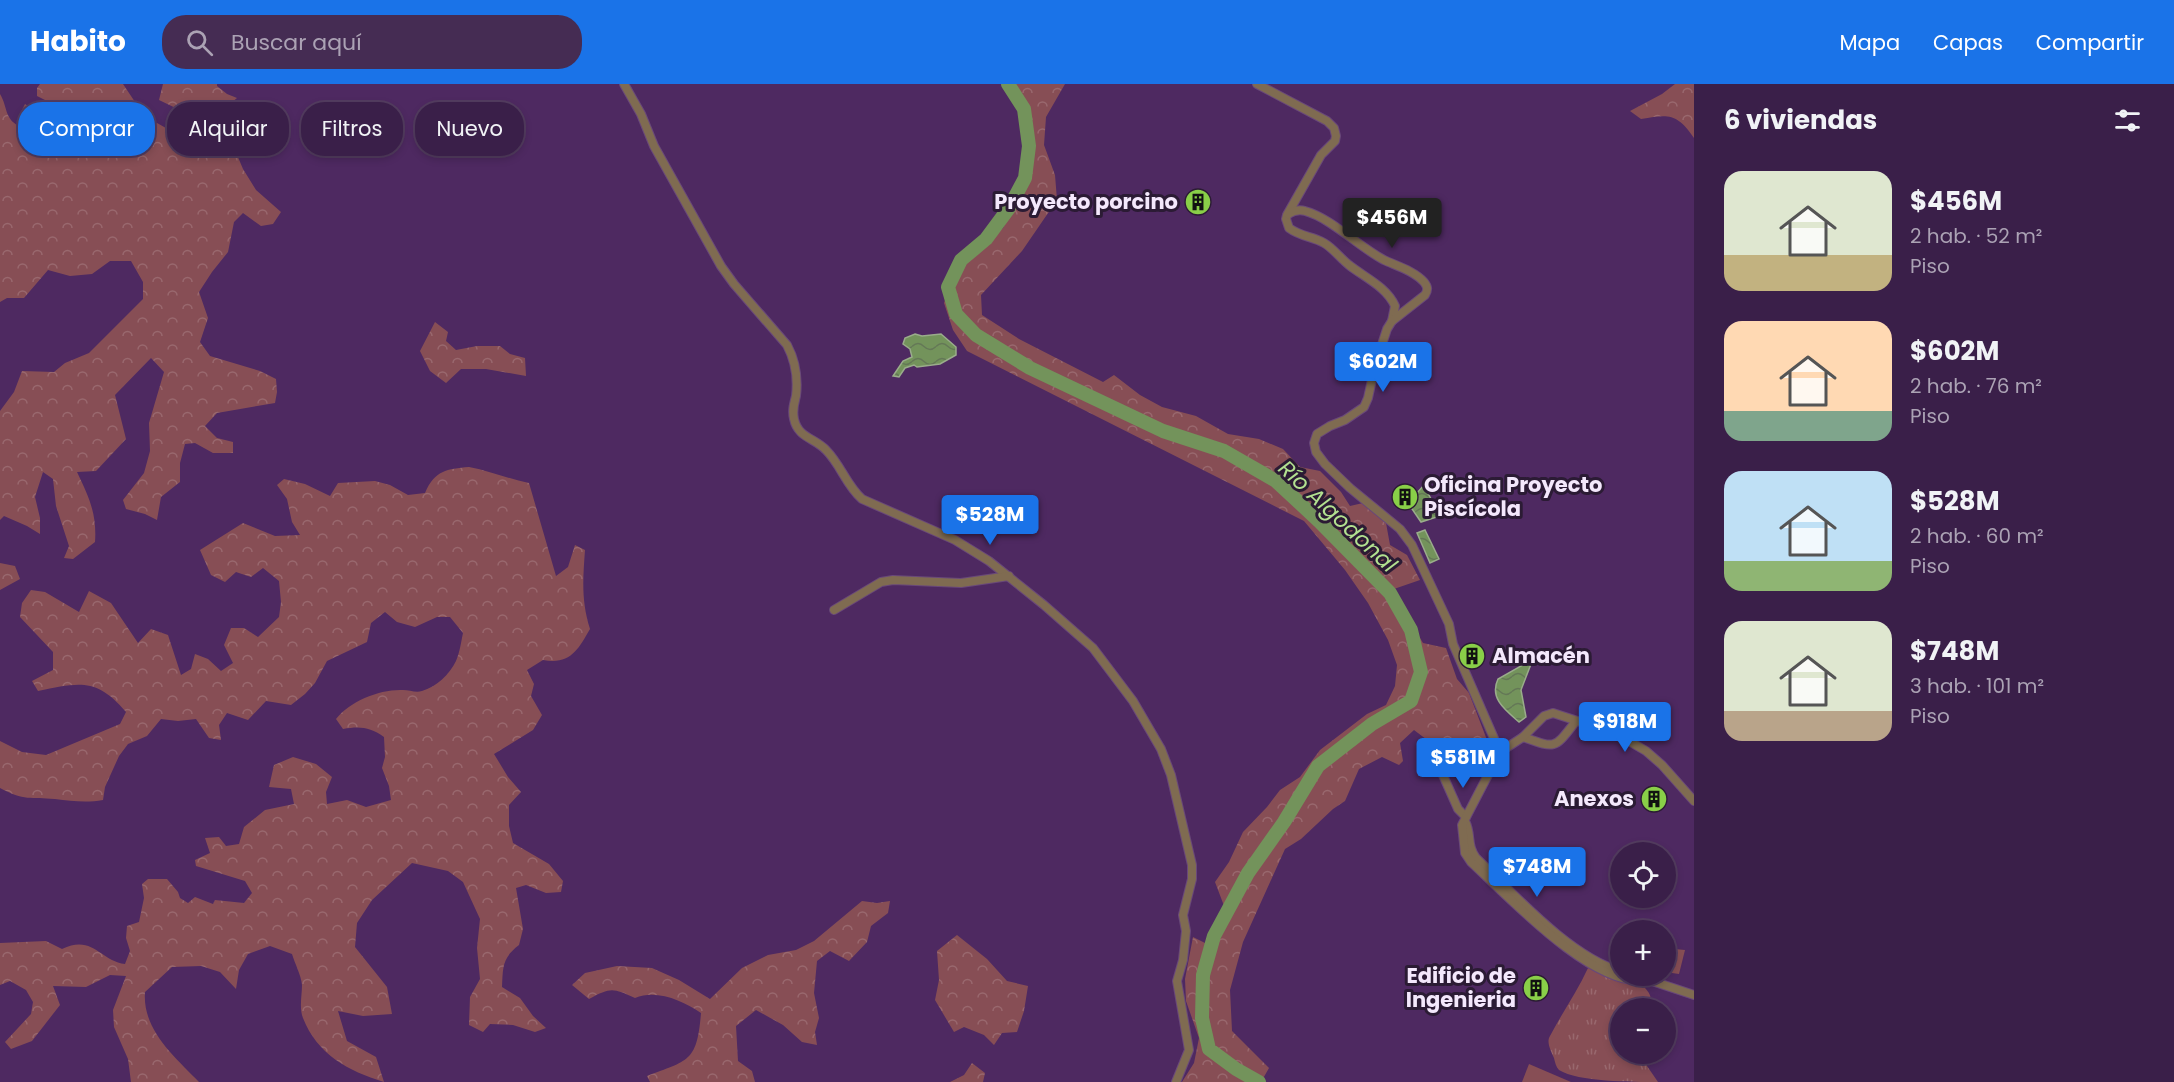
<!DOCTYPE html>
<html lang="es">
<head>
<meta charset="utf-8">
<style>
  :root { --surface:#3a1f49; --page:#452c53; --text:#f1f3f6; --muted:#aba2b4; --line:#543d61; --accent:#1a73e8 }
  body { margin:0; font-family:Poppins,sans-serif; background:var(--page); color:var(--text); height:100vh; display:flex; flex-direction:column; font-size:22px; white-space:nowrap }
  * { box-sizing:border-box; margin:0 }
  p { font-size:20px; color:var(--muted) }
  .icon { flex:none; width:33px; height:33px; fill:none; stroke:currentColor; stroke-width:2; stroke-linecap:round; stroke-linejoin:round }
  .map { position:relative; flex:1; overflow:hidden }
  .panel { display:flex; flex-direction:column; background:var(--surface); width:480px }
  .panel>* { flex:none }
  .top-card { position:absolute; left:18px; top:18px; width:570px; height:54px; display:flex; gap:12px }
  .buttons { position:absolute; left:1610px; top:758px; display:grid; gap:12px }
  .buttons a { display:grid; place-items:center; width:66px; height:66px; border-radius:50%; background:var(--surface); box-shadow:0 3px 9px #0003,0 0 0 2px var(--line); font-size:30px }
  .price { position:absolute; translate:-50% -51px; padding:0 14px; border-radius:6px; background:var(--accent); color:#fff; font-size:20px; line-height:39px; filter:drop-shadow(0 2px 3px #0008) }
  .price::after { content:''; position:absolute; left:50%; top:36px; width:18px; height:14px; margin-left:-9px; background:inherit; clip-path:polygon(0 0,100% 0,50% 100%) }
  .price.active { background:#222; color:#fff }
  ul { padding:0; list-style:none }
  li { display:flex; align-items:center; gap:18px; height:150px; padding:0 30px }
  li span { display:grid; place-items:center; flex:none; width:168px; height:120px; border-radius:18px; color:#555 }
  li>.icon { margin-inline-start:auto }
  span .icon { width:72px; height:72px; fill:#fffc; stroke-width:1 }
  li b { font-size:26px }
  h2 { display:flex; justify-content:space-between; align-items:center; height:72px; padding:0 30px; font-size:26px }
  .pill { padding:0 21px; border-radius:24px; background:var(--surface); box-shadow:0 3px 9px #0003,0 0 0 2px var(--line); font-size:21px; line-height:54px }
  .pill.active { background:var(--accent); color:#fff }
  header { display:flex; align-items:center; gap:36px; box-sizing:border-box; height:84px; padding:0 30px; background:var(--accent); color:#fff }
  header strong { font-size:28px }
  nav { display:flex; gap:33px; margin-inline-start:auto; font-size:21px }
  .search { width:420px; height:54px; background:var(--page); display:flex; align-items:center; gap:15px; box-sizing:border-box; padding:0 21px; border-radius:24px; color:var(--muted); font-size:22px }
  main { display:flex; flex:1; min-height:0 }
  .map>svg:first-child { display:block }
  .grass { fill:url(#grass-tufts) }
  .forest { fill:url(#forest-crowns) }
  .pitch { fill:#874e55 }
  .water { fill:url(#water-waves); stroke:#9aac8b; stroke-width:1.5 }
  .lines { fill:none; stroke-linecap:round; stroke-linejoin:round }
  .river { stroke:#73935b; stroke-width:14 }
  .minor-casing { stroke:#69487a; stroke-width:10 }
  .minor { stroke:#7f6b51; stroke-width:8 }
  .labels { text-anchor:middle; stroke-width:6; stroke-linejoin:round; paint-order:stroke }
  .poi-label { font-size:21px; font-weight:bold; fill:#f4e8fc; stroke:#2b1b34; text-anchor:end }
  .water-label { font-size:22px; font-style:italic; fill:#b3e190; stroke:#2b1b34 }
</style>
</head>
<body>
<header>
<strong>Habito</strong>
<div class="search"><svg class="icon" aria-label="search" viewBox="0 0 24 24"><circle cx="10" cy="10" r="6"/><path d="M15 15l6 6"/></svg>Buscar aquí</div>
<nav><a>Mapa</a><a>Capas</a><a>Compartir</a></nav>
</header>
<main>
<div class="map">
<svg width="1694" height="998" viewBox="0 0 1694 998">
  <defs>
    <pattern id="grass-tufts" width="24" height="20" patternUnits="userSpaceOnUse" patternTransform="scale(1.5)"><rect width="24" height="20" fill="#874e55"/><path d="M3 7l-1-3M5 7V3M7 7l1-3M15 17l-1-3M17 17v-4M19 17l1-3" fill="none" stroke="#99686e"/></pattern>
    <pattern id="forest-crowns" width="20" height="18" patternUnits="userSpaceOnUse" patternTransform="scale(1.5)"><rect width="20" height="18" fill="#874e55"/><path d="M2 6a3 3 0 1 1 6 0M12 15a3 3 0 1 1 6 0" fill="none" stroke="#99686e"/></pattern>
    <pattern id="water-waves" width="16" height="10" patternUnits="userSpaceOnUse" patternTransform="scale(1.5)"><rect width="16" height="10" fill="#73935b"/><path d="M0 5q4-4 8 0t8 0" fill="none" stroke="#647856"/></pattern>
  </defs>
  <rect width="100%" height="100%" fill="#4e2961"/>
  <!-- grass -->
  <path class="grass" d="M1588,884L1644,903C1651,910 1652,915 1651,924H1620V969H1646L1647,982L1658,998C1632,998 1578,998 1559,986C1556,983 1555,978 1554,974C1551,967 1546,958 1550,952C1562,929 1577,908 1588,884Z"/>
  <!-- forest -->
  <g class="forest">
    <path d="M40,0H123L143,30L134,33L133,42L144,45L157,39L173,48L185,45L186,29L159,16L163,0H217V2L227,10L237,14L221,27L217,47L232,59L243,85L256,106L281,128L273,140L261,142L243,129L234,138L228,168L212,188L199,208L208,234L200,258L210,272L260,287L276,295L277,308L275,319L217,329L205,342L217,354L233,358V369H213L195,359L185,360L180,379V398L161,413L157,436L145,430L126,425L123,416L144,389L150,367L149,339L164,288L151,274L115,311L126,355L96,387L77,388C89,413 97,430 95,458L73,475L64,474L69,462L56,422L53,395L43,388L35,413L40,434V450L27,442L4,432L0,436V327L14,308L22,287L54,288L65,279L89,269L143,215V198L131,177H110L92,190L70,192L48,186L24,214H7L0,218V10C8,23 4,37 22,43L20,30L25,20C35,27 40,37 51,41L58,35L45,16L37,12V4Z"/>
    <polygon points="1009,0 1065,0 1046,33 1044,61 1055,91 1057,116 1022,167 981,211 982,231 1019,255 1103,298 1114,291 1140,311 1162,323 1196,332 1228,350 1259,355 1283,365 1300,383 1320,387 1341,408 1350,422 1363,419 1386,439 1390,461 1407,471 1420,496 1391,506 1423,559 1446,564 1457,595 1469,609 1492,669 1485,687 1469,683 1462,688 1451,683 1443,668 1414,646 1400,659 1403,677 1399,681 1382,673 1359,685 1345,717 1333,725 1301,755 1285,765 1243,858 1230,906 1232,947 1269,984 1261,998 1182,998 1194,979 1199,954 1186,917 1185,895 1193,853 1215,864 1229,835 1215,798 1229,778 1243,748 1267,723 1280,706 1300,693 1320,666 1367,630 1386,621 1395,602 1397,581 1388,556 1368,519 1345,486 1304,437 967,267 953,246 944,219 950,201 958,186 1003,144 1024,105 1031,61 1025,24"/>
    <path d="M1675,0H1694V54C1677,29 1669,30 1641,35L1630,27L1662,10Z"/>
    <polygon points="435,238 448,248 446,257 456,266 477,262 500,262 510,270 525,274 526,292 486,285 461,285 446,299 430,287 420,267"/>
    <path d="M469,383C490,387 509,395 529,399L556,492L568,483L575,461L585,466C583,494 581,517 590,545C578,566 570,581 543,576L527,586L534,600L531,612L542,631L533,646L494,670L508,693L521,708L509,721V742L513,759L549,780L563,797L561,808L546,809L526,801L516,804L523,845L519,861C502,874 503,883 502,903L520,914L533,932L546,944L535,948L513,941L490,940L483,948L469,941L470,913L480,895L477,864L480,835L463,798L448,787L412,779L372,816L357,839L355,863L387,903L392,930L363,932L338,927L347,957L376,973L384,998C348,987 317,970 303,934C299,924 302,911 302,901C301,891 295,880 292,870L270,862L248,870L239,886L236,905L220,888L201,882L172,883L145,908C142,946 175,973 199,998H131L128,975L114,943L113,926L126,892L110,891L86,903L53,902L60,921L32,957L11,965L5,958L31,930L33,918L26,906L10,897L0,901V859L46,857L62,865C93,850 100,877 125,880L130,867L126,854L127,842L139,838L144,814L142,800L148,795H167L178,808L180,814L188,819L195,813L213,820L215,816L244,819L252,809L245,797L196,782L195,776L210,769L205,754L219,753L226,762L239,760L244,743L265,726L294,720L291,705L269,703L274,681L293,673L316,680L332,693L326,708L327,720L347,716L366,723L391,716L389,702L382,684L385,673L384,653C370,643 360,642 343,645L336,635C350,617 380,605 403,606C409,606 416,609 422,607C436,603 450,590 456,577C460,568 461,558 463,549L450,533H437L415,543L397,538L385,528L371,539L367,558L327,577L315,599L305,610L291,621L266,617L248,636L227,629L219,641L221,656L209,654L196,635L178,637L161,635L147,652L128,660L119,672L105,703L103,716C86,719 72,717 55,715C31,713 24,717 0,704V657L22,668L46,671L120,640L126,628C96,593 79,599 38,607L32,597L53,586V568L20,533L22,519L31,506L45,508L79,528L89,507L111,519L138,559L151,545L168,551L181,591L191,585L195,570L208,575L221,587L233,579L224,561L231,544H244L258,553L279,533L281,518L279,497L263,484L251,493L236,488L225,498L211,491L200,466L243,439L275,452L300,451L292,438L287,415L277,401L284,395L305,400L330,412L338,399L375,397L390,401L408,411L425,409C435,386 447,385 469,383Z"/>
    <polygon points="0,479 15,482 20,495 0,506"/>
    <path d="M862,817L877,819L890,817L888,829L871,842L867,858L849,877L830,867L817,877L814,909L819,934L815,948L817,961L802,958L783,941L756,926L736,942L738,977L752,987L755,998H650L647,992C689,976 697,978 701,929C683,917 657,905 635,914C613,904 611,903 589,915L572,901L585,889L617,882L652,884L679,896L710,915L742,884L768,871L796,866L814,857Z"/>
    <polygon points="957,851 987,875 1007,897 1028,902 1024,927 1017,948 1002,949 994,961 984,951 964,943 954,948 935,916 939,896 937,867"/>
    <polygon points="972,979 985,989 983,998 950,998 964,991"/>
  </g>
  <!-- pitch -->
  <g class="pitch">
    <polygon points="1665,864 1685,866 1679,890 1665,888"/>
    <polygon points="1529,980 1571,998 1522,998"/>
  </g>
  <!-- water -->
  <g class="water">
    <polygon points="915,250 922,252 941,250 956,263 956,271 940,280 917,283 914,281 905,284 899,293 893,292 903,277 912,273 910,265 903,260 905,254"/>
    <polygon points="1424,401 1434,421 1440,421 1442,423 1437,433 1421,438 1408,419"/>
    <polygon points="1425,446 1439,475 1430,479 1417,449"/>
    <path d="M1528,578L1531,580L1521,606L1526,633L1519,638C1505,626 1489,614 1498,595Z"/>
  </g>
  <g class="lines">
    <!-- river -->
    <polyline class="river" points="1008,0 1024,25 1029,62 1025,94 1009,124 986,155 961,176 948,203 956,230 976,251 1030,284 1163,347 1224,367 1276,397 1319,437 1390,509 1411,546 1421,588 1411,617 1372,640 1318,682 1284,738 1248,789 1214,852 1203,891 1202,934 1209,965 1236,985 1259,998"/>
    <defs>
      <g id="minor">
        <path d="M624,0L641,30L654,62L721,182L734,200L787,261C795,276 798,295 796,312C794,320 792,326 794,335C798,354 815,354 826,366C841,381 846,401 862,415L955,456L989,477L1044,521L1093,564L1133,617L1161,665L1171,691L1192,781V795L1183,831L1186,847L1183,876L1177,897L1189,966L1176,998"/>
        <path d="M1257,0L1327,37L1334,44L1336,52L1335,57L1321,71L1287,131L1286,135L1289,144C1301,153 1312,152 1324,159C1333,164 1340,174 1349,181C1364,193 1387,203 1395,222L1392,237L1387,245L1375,282L1368,314L1364,323L1345,336L1330,342L1317,350L1314,359L1316,368L1325,380L1350,404L1400,445L1412,461L1449,540L1453,560L1500,668"/>
        <path d="M1288,130C1293,127 1299,125 1305,127C1331,134 1359,163 1384,176C1397,182 1414,187 1424,198C1428,203 1428,206 1425,211L1392,237"/>
        <polyline points="834,526 881,498 893,496 961,499 1009,492"/>
        <path d="M1523,653C1557,665 1554,665 1576,637"/>
        <polyline points="1442,689 1458,725 1466,733"/>
        <path d="M1465,737C1472,751 1466,760 1476,774C1514,810 1570,873 1620,887"/>
        <polyline points="1634,891 1694,911"/>
        <path d="M1645,896C1593,904 1508,812 1471,778L1465,769L1462,741L1500,668L1523,653L1544,632L1553,629L1599,644L1629,657L1646,667L1662,681L1694,717"/>
      </g>
    </defs>
    <!-- minor casing -->
    <use href="#minor" class="minor-casing"/>
    <!-- minor -->
    <use href="#minor" class="minor"/>
  </g>
  <!-- icons -->
  <defs>
    <symbol id="building-disc" viewBox="-11 -11 22 22"><circle r="9.5" fill="#89cf48" stroke="#2b1b34"/><path d="M-4-6H4V6H1V3H-1V6H-4ZM-2.5-4.3h1.7v1.8h-1.7ZM.8-4.3h1.7v1.8H.8ZM-2.5-1h1.7V.8h-1.7ZM.8-1h1.7V.8H.8Z" fill="#111"/></symbol>
  </defs>
  <g fill-rule="evenodd">
    <use href="#building-disc" x="1183" y="103" width="30" height="30"/>
    <use href="#building-disc" x="1390" y="398" width="30" height="30"/>
    <use href="#building-disc" x="1457" y="557" width="30" height="30"/>
    <use href="#building-disc" x="1639" y="700" width="30" height="30"/>
    <use href="#building-disc" x="1521" y="889" width="30" height="30"/>
  </g>
  <g class="labels">
    <!-- poi labels -->
    <g class="poi-label">
      <text x="1178" y="125">Proyecto porcino</text>
      <text x="1424" y="408" text-anchor="start">Oficina Proyecto<tspan x="1424" dy="24">Piscícola</tspan></text>
      <text x="1492" y="579" text-anchor="start">Almacén</text>
      <text x="1634" y="722">Anexos</text>
      <text x="1516" y="899">Edificio de<tspan x="1516" dy="24">Ingenieria</tspan></text>
    </g>
    <!-- water labels -->
    <g class="water-label">
      <text transform="translate(1338 432) rotate(43)" y="8">Río Algodonal</text>
    </g>
  </g>
</svg>
<div class="buttons">
<a><svg class="icon" aria-label="locate" viewBox="0 0 24 24"><circle cx="12" cy="12" r="6"/><path d="M12 2v4M12 18v4M2 12h4M18 12h4"/></svg></a>
<a>+</a>
<a>−</a>
</div>
<b class="price active" style="left:1392px;top:165px">$456M</b>
<b class="price" style="left:1383px;top:309px">$602M</b>
<b class="price" style="left:990px;top:462px">$528M</b>
<b class="price" style="left:1625px;top:669px">$918M</b>
<b class="price" style="left:1463px;top:705px">$581M</b>
<b class="price" style="left:1537px;top:814px">$748M</b>
<div class="top-card">
<a class="pill active">Comprar</a>
<a class="pill">Alquilar</a>
<a class="pill">Filtros</a>
<a class="pill">Nuevo</a>
</div>
</div>
<section class="panel">
<h2>6 viviendas<svg class="icon" aria-label="filters" viewBox="0 0 24 24"><path d="M4 7h16M4 17h16"/><circle cx="9" cy="7" r="2"/><circle cx="15" cy="17" r="2"/></svg></h2>
<ul>
<li><span style="background:linear-gradient(#dfe7d0 70%,#c2b280 0)"><svg class="icon" aria-label="home" viewBox="0 0 24 24"><path d="M3 11l9-7 9 7M6 9v11h12V9"/></svg></span><div><b>$456M</b><p>2 hab. · 52 m²</p><p>Piso</p></div></li>
<li><span style="background:linear-gradient(#ffd9b3 75%,#7fa58c 0)"><svg class="icon" aria-label="home" viewBox="0 0 24 24"><path d="M3 11l9-7 9 7M6 9v11h12V9"/></svg></span><div><b>$602M</b><p>2 hab. · 76 m²</p><p>Piso</p></div></li>
<li><span style="background:linear-gradient(#bfe0f5 75%,#8fb573 0)"><svg class="icon" aria-label="home" viewBox="0 0 24 24"><path d="M3 11l9-7 9 7M6 9v11h12V9"/></svg></span><div><b>$528M</b><p>2 hab. · 60 m²</p><p>Piso</p></div></li>
<li><span style="background:linear-gradient(#dfe7d0 75%,#b9a48a 0)"><svg class="icon" aria-label="home" viewBox="0 0 24 24"><path d="M3 11l9-7 9 7M6 9v11h12V9"/></svg></span><div><b>$748M</b><p>3 hab. · 101 m²</p><p>Piso</p></div></li>
</ul>
</section>
</main>
</body>
</html>
